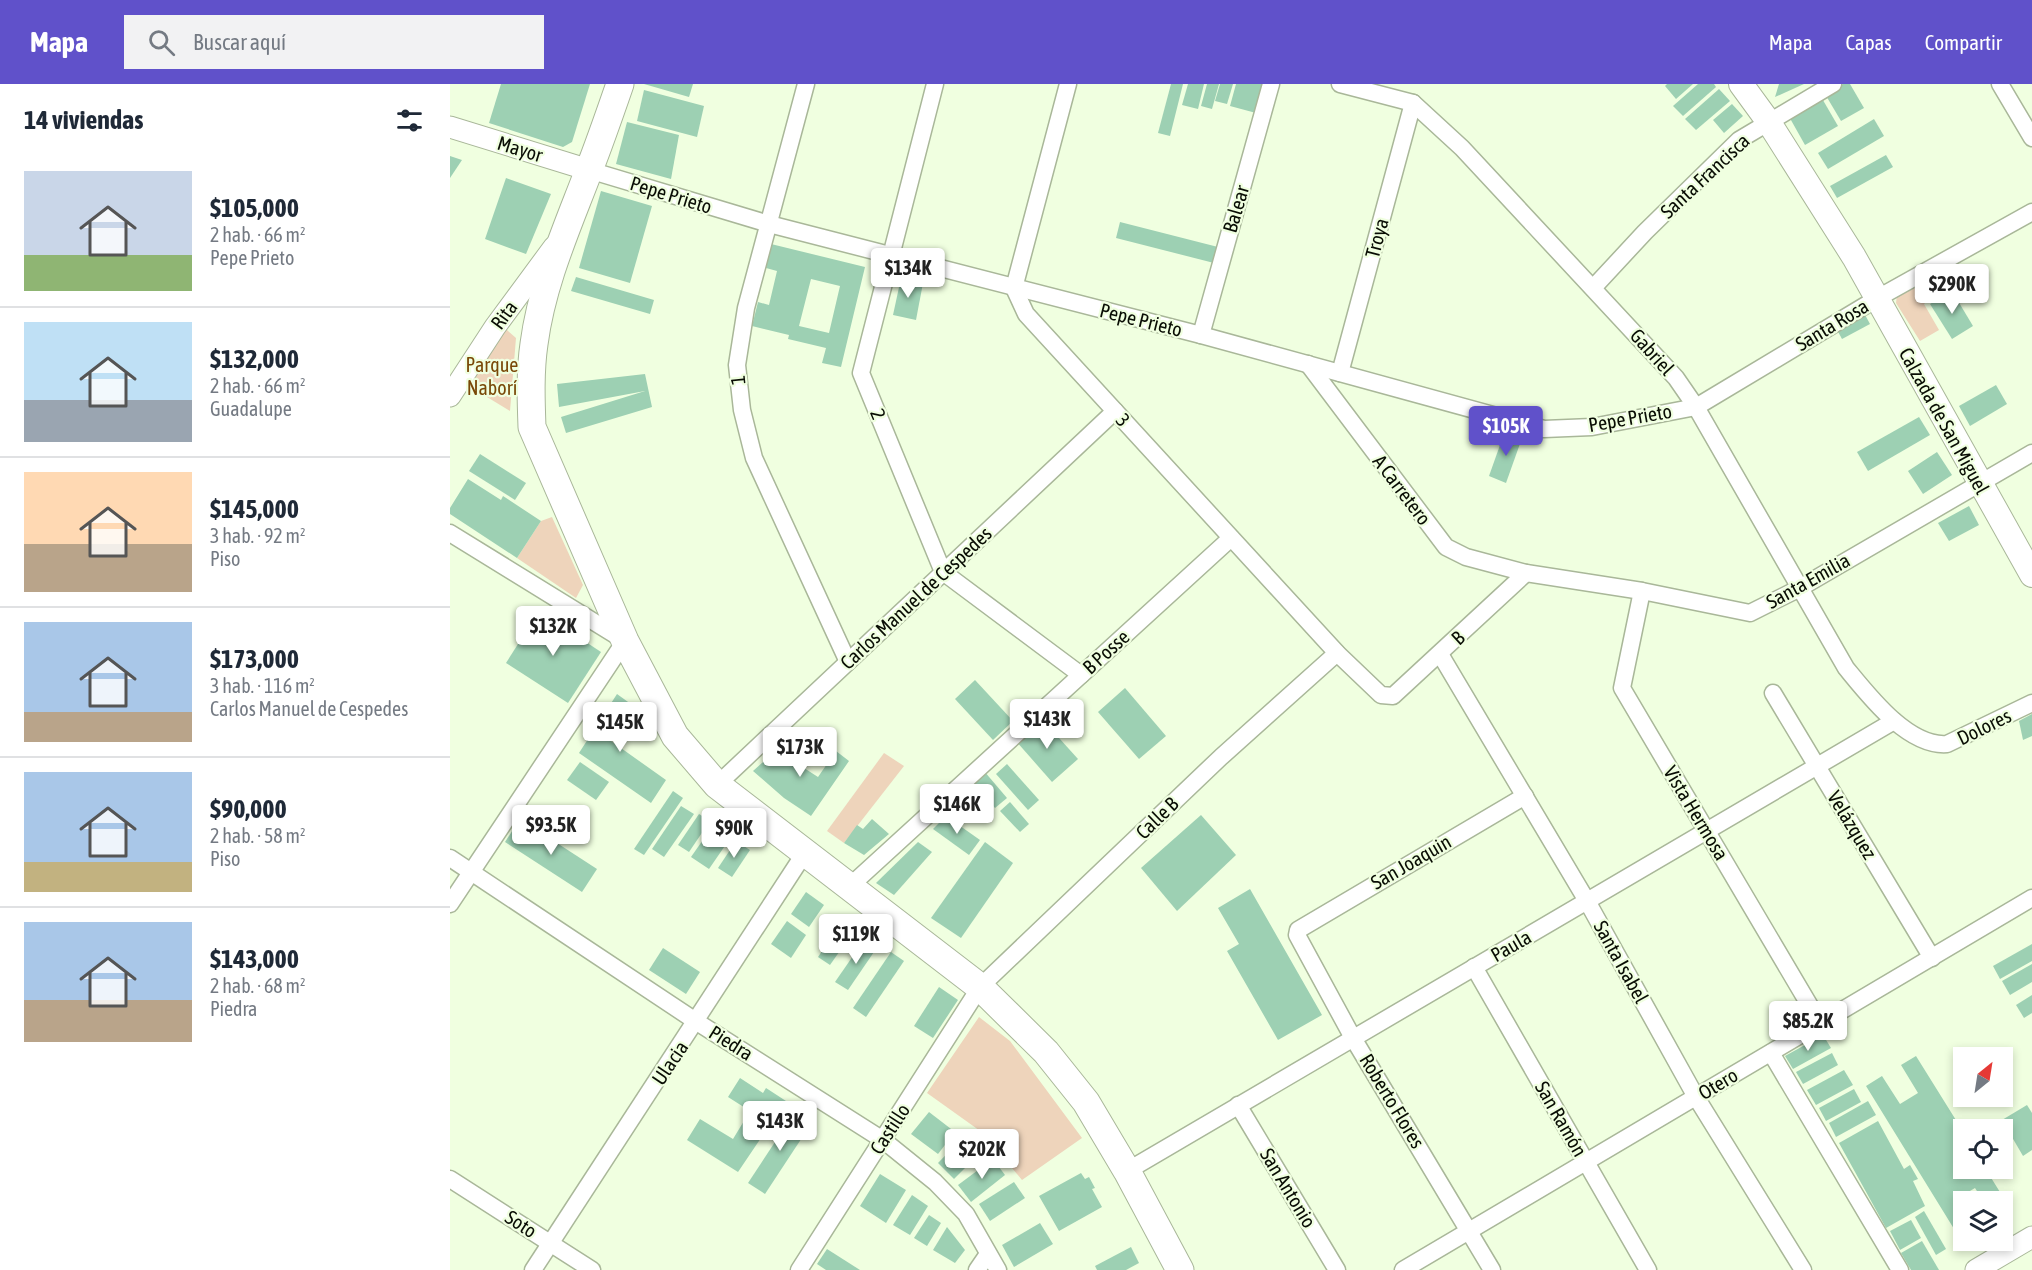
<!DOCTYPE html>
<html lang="es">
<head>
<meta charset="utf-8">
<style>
  :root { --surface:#fff; --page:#f2f2f3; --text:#1f2937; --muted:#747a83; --line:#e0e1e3; --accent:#6051ca }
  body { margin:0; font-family:"Asap Condensed",sans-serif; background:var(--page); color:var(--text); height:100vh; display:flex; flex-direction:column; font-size:22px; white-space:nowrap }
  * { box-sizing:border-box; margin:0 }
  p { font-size:20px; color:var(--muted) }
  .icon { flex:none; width:33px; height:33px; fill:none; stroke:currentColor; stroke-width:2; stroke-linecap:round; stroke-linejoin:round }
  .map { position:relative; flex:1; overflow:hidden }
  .panel { display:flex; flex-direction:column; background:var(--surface); width:450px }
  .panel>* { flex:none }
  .needle { width:39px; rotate:30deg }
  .fabs { position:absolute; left:1503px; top:963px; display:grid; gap:12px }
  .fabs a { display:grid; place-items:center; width:60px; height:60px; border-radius:0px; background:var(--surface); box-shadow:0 3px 9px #0003; font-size:30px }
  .price { position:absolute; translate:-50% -51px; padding:0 14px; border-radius:6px; background:#fff; color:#222; font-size:20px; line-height:39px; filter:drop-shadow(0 2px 3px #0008) }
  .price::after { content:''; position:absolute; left:50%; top:36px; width:18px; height:14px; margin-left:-9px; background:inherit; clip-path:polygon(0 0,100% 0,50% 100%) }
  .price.active { background:var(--accent); color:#fff }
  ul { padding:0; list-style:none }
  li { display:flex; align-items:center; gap:18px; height:150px; padding:0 24px }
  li+li { border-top:2px solid var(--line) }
  li span { display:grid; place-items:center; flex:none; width:168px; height:120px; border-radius:0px; color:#555 }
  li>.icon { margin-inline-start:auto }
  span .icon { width:72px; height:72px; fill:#fffc; stroke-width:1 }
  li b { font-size:26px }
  h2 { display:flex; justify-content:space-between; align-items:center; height:72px; padding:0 24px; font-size:26px }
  header { display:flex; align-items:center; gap:36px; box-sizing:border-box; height:84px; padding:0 30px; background:var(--accent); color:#fff }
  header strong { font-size:28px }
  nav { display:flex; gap:33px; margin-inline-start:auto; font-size:21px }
  .search { width:420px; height:54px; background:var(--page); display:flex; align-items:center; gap:15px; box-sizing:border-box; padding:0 21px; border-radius:0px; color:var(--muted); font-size:22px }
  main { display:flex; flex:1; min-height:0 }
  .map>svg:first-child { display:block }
  .green { fill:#eed4bb }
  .building { fill:#9dd0b3; fill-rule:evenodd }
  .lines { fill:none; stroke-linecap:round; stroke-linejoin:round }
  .minor-casing { stroke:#a9b799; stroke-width:19 }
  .tertiary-casing { stroke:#a9b799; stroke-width:23 }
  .secondary-casing { stroke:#a9b799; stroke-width:26 }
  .primary-casing { stroke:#a9b799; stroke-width:29 }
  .minor { stroke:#fff; stroke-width:16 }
  .tertiary { stroke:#fff; stroke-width:21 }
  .secondary { stroke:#fff; stroke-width:24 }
  .primary { stroke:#fff; stroke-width:27 }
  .labels { text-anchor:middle; stroke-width:4.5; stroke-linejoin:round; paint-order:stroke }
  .street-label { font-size:20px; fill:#090d04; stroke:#f0ffe0 }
  .park-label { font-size:20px; fill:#794807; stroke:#f0ffe0 }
</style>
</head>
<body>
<header>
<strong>Mapa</strong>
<div class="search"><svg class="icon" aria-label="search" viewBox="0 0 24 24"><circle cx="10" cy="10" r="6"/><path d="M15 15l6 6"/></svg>Buscar aquí</div>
<nav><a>Mapa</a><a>Capas</a><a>Compartir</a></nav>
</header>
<main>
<section class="panel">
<h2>14 viviendas<svg class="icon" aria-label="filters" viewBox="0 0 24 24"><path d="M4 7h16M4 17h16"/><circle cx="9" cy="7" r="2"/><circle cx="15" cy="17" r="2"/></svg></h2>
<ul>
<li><span style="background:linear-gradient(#c9d6e8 70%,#8fb573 0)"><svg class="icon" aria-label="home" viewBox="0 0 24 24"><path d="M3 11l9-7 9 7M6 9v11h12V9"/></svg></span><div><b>$105,000</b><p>2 hab. · 66 m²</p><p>Pepe Prieto</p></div></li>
<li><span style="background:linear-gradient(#bfe0f5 65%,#9aa5b1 0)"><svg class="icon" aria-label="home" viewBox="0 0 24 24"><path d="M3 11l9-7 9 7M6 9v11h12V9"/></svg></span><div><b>$132,000</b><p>2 hab. · 66 m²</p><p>Guadalupe</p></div></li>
<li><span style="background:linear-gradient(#ffd9b3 60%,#b9a48a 0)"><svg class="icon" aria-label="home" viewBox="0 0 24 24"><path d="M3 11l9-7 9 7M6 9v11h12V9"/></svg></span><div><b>$145,000</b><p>3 hab. · 92 m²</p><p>Piso</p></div></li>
<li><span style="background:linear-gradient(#a9c7e8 75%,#b9a48a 0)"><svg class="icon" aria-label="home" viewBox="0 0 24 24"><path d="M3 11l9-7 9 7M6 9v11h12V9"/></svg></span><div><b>$173,000</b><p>3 hab. · 116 m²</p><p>Carlos Manuel de Cespedes</p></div></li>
<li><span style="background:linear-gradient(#a9c7e8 75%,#c2b280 0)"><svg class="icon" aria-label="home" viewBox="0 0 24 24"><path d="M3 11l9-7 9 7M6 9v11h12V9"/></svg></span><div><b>$90,000</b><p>2 hab. · 58 m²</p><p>Piso</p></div></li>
<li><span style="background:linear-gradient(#a9c7e8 65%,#b9a48a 0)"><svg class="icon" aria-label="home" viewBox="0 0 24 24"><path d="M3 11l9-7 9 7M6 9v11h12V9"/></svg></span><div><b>$143,000</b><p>2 hab. · 68 m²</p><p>Piedra</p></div></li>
</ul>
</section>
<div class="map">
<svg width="1582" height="1186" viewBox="0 0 1582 1186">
  <rect width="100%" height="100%" fill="#f0ffe0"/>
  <!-- green -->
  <g class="green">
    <polygon points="1458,202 1468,204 1481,213 1474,220 1489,246 1470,257 1446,219 1447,211"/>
    <polygon points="57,246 66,254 60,327 14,299 48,247"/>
    <polygon points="102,433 133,501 126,514 67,474 91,437"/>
    <polygon points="434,669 454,682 394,759 377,747"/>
    <polygon points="529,933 560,957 632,1054 572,1096 533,1049 477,1009"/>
  </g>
  <!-- building -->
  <g class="building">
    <polygon points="51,0 140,0 122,58 113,63 39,39"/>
    <polygon points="194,0 243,0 239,13"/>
    <polygon points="721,0 733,0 720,52 708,49"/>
    <polygon points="738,0 754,0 748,25 732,21"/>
    <polygon points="757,0 769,0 762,25 751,22"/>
    <polygon points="770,0 783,0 777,20 765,17"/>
    <polygon points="786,0 814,0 806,29 780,22"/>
    <polygon points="1217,0 1243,0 1226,15 1215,2"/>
    <polygon points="1248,0 1264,0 1266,3 1233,32 1223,22"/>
    <polygon points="1329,0 1354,0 1325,13"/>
    <polygon points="1393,0 1400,0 1414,24 1391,37 1375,10"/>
    <polygon points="1269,5 1280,17 1246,46 1235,35"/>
    <polygon points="194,6 254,22 247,53 187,37"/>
    <polygon points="1370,11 1388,42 1355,61 1337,29"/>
    <polygon points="1282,20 1293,32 1274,49 1263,36"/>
    <polygon points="1424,35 1434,52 1378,85 1368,69"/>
    <polygon points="177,38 229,51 221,95 166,80"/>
    <polygon points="1436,71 1443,83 1387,114 1380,102"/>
    <polygon points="0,72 12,76 0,94"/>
    <polygon points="56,94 101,110 76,170 35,155"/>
    <polygon points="151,107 202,122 180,199 129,184"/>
    <polygon points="670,138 768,163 764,179 666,154"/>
    <path d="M321,160L415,183L391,283L372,279L376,264L338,255L339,251L302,242L308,218L319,221L327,187L316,184ZM361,195L390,202L379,249L349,242Z"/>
    <polygon points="126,193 204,216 200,230 121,207"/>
    <polygon points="451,194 473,199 466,236 443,231"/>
    <polygon points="1502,207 1523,242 1502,255 1480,220"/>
    <polygon points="1414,229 1420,240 1392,255 1386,244"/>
    <polygon points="195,290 202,323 116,349 111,333 195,307 109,323 107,300"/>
    <polygon points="1546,301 1557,320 1520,342 1509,322"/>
    <polygon points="1469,333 1480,351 1418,387 1407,368"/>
    <polygon points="1055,347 1072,354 1056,399 1039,392"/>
    <polygon points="1487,368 1502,391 1473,410 1458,387"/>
    <polygon points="30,370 76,399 65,416 19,387"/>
    <polygon points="18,395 51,416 53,412 91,437 67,474 0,430 0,424"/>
    <polygon points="1519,422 1529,441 1499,457 1488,439"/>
    <polygon points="89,527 151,568 118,619 56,579"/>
    <polygon points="525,596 563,637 543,656 505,615"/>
    <polygon points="675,604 716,652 689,675 648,628"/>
    <polygon points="167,610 185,623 161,657 216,696 201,719 129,669"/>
    <polygon points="1582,630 1582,652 1573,656 1569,637"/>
    <polygon points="591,634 628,675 602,698 566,657"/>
    <polygon points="332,661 357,680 354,684 368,693 386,667 399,677 361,732 334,714 303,687"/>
    <polygon points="130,678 159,698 146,716 117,696"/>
    <polygon points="557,680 589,716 578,726 546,690"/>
    <polygon points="534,687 557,714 545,724 522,697"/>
    <polygon points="223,707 233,714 194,771 184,765"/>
    <polygon points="560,718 579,740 570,748 550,727"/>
    <polygon points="231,722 244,730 214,773 202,765"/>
    <polygon points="249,730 260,737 239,768 228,761"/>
    <polygon points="751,731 786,771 727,827 691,784"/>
    <polygon points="496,732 530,756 519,771 483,745"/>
    <polygon points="70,735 147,785 132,808 55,758"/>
    <polygon points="422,735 439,750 414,771 394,759 407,741 413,745"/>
    <polygon points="264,740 281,753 259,785 241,773"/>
    <polygon points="286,757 300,766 282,793 268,784"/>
    <polygon points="468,758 482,768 444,811 426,799"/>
    <polygon points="535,758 563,779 511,854 481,834"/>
    <polygon points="800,805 872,931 828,956 777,867 789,860 768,824"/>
    <polygon points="356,808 374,821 359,843 341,830"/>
    <polygon points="393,836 406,844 380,881 368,873"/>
    <polygon points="337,837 356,851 341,874 321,860"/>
    <polygon points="414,856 426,865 398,906 385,898"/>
    <polygon points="1582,860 1582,877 1550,895 1543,882"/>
    <polygon points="213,864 250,888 236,910 199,886"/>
    <polygon points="441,868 454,877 416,933 403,924"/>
    <polygon points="1582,880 1582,898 1560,911 1552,897"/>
    <polygon points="489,903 508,916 483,954 464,942"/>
    <polygon points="1582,911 1582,929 1574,934 1566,921"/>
    <polygon points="1373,951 1381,964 1343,985 1335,972"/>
    <polygon points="1382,969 1388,981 1353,1000 1346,988"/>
    <polygon points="1466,972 1514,1049 1514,1084 1535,1084 1558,1121 1552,1124 1552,1118 1534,1118 1525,1104 1508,1114 1514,1124 1514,1151 1509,1153 1416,1002 1432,992 1450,1020 1468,1009 1451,981"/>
    <polygon points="1394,986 1403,1001 1366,1021 1357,1006"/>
    <polygon points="290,994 313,1009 316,1004 336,1017 288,1088 237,1056 250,1035 283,1055 300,1027 278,1013"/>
    <polygon points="1404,1005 1411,1018 1376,1037 1369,1024"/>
    <polygon points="1418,1017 1426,1031 1386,1053 1379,1039"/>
    <polygon points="1577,1021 1582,1029 1582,1066 1573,1072 1552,1036"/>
    <polygon points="346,1026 363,1037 315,1110 298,1099"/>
    <polygon points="479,1028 505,1048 488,1070 461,1050"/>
    <polygon points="1428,1037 1454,1085 1460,1081 1468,1095 1463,1097 1475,1122 1436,1144 1389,1059"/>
    <polygon points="517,1049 534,1065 504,1095 488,1079"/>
    <polygon points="543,1075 555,1091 521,1118 508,1101"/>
    <polygon points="631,1089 635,1095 639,1093 645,1104 642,1105 652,1123 609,1147 589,1112"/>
    <polygon points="430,1090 456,1106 436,1139 410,1122"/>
    <polygon points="564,1098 575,1114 540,1137 529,1120"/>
    <polygon points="462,1111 478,1122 460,1151 443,1141"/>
    <polygon points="1474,1127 1496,1165 1486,1171 1465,1133"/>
    <polygon points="479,1131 491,1139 477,1162 464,1154"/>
    <polygon points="1461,1136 1471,1154 1450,1166 1440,1147"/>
    <polygon points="590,1139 603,1160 564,1183 552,1161"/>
    <polygon points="497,1143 515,1166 505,1179 483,1166"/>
    <polygon points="1472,1157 1489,1186 1461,1186 1451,1169"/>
    <polygon points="681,1163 689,1179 676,1186 647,1186 645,1182"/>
    <polygon points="377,1165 410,1186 376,1186 367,1180"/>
  </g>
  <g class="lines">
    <defs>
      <g id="minor">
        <polyline points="356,0 296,224 287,281 292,326 304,374 398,578"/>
        <polyline points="485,0 411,289 493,488 631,591"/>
        <polyline points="618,0 564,204 576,230 887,569 931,611 943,612 1076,489"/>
        <path d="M890,0L963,19L1012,64L1226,294L1246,323L1396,584C1419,612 1458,663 1497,660L1582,619"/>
        <polyline points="1550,0 1582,54"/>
        <polyline points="139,86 319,140 751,251 1094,345 1142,343 1246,323 1426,215 1582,128"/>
        <polyline points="1143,204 1195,148 1289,56 1383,0"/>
        <polyline points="751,251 821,0"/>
        <polyline points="858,280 996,463 1016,473 1076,489 1192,507 1300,529 1348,505 1582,369"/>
        <polyline points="890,289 963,19"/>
        <polyline points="0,449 175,557 0,820"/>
        <polyline points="1192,507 1172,604 1370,939"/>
        <polyline points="990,570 1137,817 1246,1013 1353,1186"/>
        <polyline points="1323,609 1482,874"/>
        <polyline points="267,701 665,327"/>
        <polyline points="0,774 247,938 433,1056 485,1098 516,1130 548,1186"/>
        <polyline points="399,803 781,454"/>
        <polyline points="1024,883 1198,1186"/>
        <polyline points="1321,969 1450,1186"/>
        <polyline points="788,1021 887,1186"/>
        <polyline points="677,1087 1444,637"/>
        <polyline points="0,1095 142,1186"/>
        <polyline points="83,1186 354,770"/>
        <polyline points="349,1186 530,903 771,673 887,569"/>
        <polyline points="527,1186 538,1170"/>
        <polyline points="953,1186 1582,814"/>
        <polyline points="1042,1186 903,954 847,851 848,846 1075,712"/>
      </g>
      <g id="tertiary">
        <polyline points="0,43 139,86"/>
        <polyline points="0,312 45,243 104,163"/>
        <polyline points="1526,1186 1582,1153"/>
      </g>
      <polyline id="secondary" points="1291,0 1318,37 1404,173 1582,491"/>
      <path id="primary" d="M170,0C160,29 150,58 139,86C117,144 92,199 84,260C80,287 81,316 82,343L175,557L225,652L267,701L530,903L596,968L636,1018L677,1087L730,1186"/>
    </defs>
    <!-- minor casing -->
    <use href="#minor" class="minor-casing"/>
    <!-- tertiary casing -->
    <use href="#tertiary" class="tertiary-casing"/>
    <!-- secondary casing -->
    <use href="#secondary" class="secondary-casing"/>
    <!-- primary casing -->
    <use href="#primary" class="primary-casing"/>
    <!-- minor -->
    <use href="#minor" class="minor"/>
    <!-- tertiary -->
    <use href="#tertiary" class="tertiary"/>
    <!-- secondary -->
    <use href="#secondary" class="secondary"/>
    <!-- primary -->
    <use href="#primary" class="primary"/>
  </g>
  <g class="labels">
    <!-- street labels -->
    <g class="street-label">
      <text transform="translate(70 65) rotate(17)" y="7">Mayor</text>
      <text transform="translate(1255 92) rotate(-43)" y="7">Santa Francisca</text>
      <text transform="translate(221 111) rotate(17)" y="7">Pepe Prieto</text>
      <text transform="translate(786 125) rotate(-74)" y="7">Balear</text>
      <text transform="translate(927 154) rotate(-75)" y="7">Troya</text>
      <text transform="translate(54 231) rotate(-54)" y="7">Rita</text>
      <text transform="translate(691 236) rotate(14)" y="7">Pepe Prieto</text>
      <text transform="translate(1382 241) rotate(-31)" y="7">Santa Rosa</text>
      <text transform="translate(1202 268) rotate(48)" y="7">Gabriel</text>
      <text transform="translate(288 296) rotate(-96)" y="7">1</text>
      <text transform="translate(428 330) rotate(67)" y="7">2</text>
      <text transform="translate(1180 334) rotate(-10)" y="7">Pepe Prieto</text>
      <text transform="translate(673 336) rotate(48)" y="7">3</text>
      <text transform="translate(1494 337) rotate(61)" y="7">Calzada de San Miguel</text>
      <text transform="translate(952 406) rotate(53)" y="7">A Carretero</text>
      <text transform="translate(1358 497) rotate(-29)" y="7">Santa Emilia</text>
      <text transform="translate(466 514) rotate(-43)" y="7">Carlos Manuel de Cespedes</text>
      <text transform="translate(1008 554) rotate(-43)" y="7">B</text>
      <text transform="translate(656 568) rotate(-42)" y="7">B Posse</text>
      <text transform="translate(1534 643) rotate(-26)" y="7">Dolores</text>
      <text transform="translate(1246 729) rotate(59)" y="7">Vista Hermosa</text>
      <text transform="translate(707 734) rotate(-44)" y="7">Calle B</text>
      <text transform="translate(1402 741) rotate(59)" y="7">Velázquez</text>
      <text transform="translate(961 778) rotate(-30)" y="7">San Joaquin</text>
      <text transform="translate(1061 862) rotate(-30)" y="7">Paula</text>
      <text transform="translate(1171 878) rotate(61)" y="7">Santa Isabel</text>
      <text transform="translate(281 959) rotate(32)" y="7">Piedra</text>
      <text transform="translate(220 979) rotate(-56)" y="7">Ulacia</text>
      <text transform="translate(1268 1000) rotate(-31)" y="7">Otero</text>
      <text transform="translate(942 1017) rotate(59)" y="7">Roberto Flores</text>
      <text transform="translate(1111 1035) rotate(60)" y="7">San Ramón</text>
      <text transform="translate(440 1045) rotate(-57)" y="7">Castillo</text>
      <text transform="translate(838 1104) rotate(59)" y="7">San Antonio</text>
      <text transform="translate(71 1140) rotate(33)" y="7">Soto</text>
    </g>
    <!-- park labels -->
    <g class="park-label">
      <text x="42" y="288">Parque<tspan x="42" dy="23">Naborí</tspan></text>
    </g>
  </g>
</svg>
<div class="fabs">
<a><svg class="needle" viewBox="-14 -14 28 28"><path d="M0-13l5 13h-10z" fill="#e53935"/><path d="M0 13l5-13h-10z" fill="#747a83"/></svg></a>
<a><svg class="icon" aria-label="locate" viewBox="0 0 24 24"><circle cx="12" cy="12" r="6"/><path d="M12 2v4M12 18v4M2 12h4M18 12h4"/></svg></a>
<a><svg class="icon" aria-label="layers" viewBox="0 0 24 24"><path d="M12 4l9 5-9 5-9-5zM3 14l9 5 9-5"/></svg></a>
</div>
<b class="price" style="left:458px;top:215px">$134K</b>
<b class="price" style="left:1502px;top:231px">$290K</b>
<b class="price active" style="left:1056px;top:373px">$105K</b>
<b class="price" style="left:103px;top:573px">$132K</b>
<b class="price" style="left:597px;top:666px">$143K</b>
<b class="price" style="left:170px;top:669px">$145K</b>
<b class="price" style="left:350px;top:694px">$173K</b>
<b class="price" style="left:507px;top:751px">$146K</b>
<b class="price" style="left:101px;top:772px">$93.5K</b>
<b class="price" style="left:284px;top:775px">$90K</b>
<b class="price" style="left:406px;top:881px">$119K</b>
<b class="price" style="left:1358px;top:968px">$85.2K</b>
<b class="price" style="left:330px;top:1068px">$143K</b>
<b class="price" style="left:532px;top:1096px">$202K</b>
</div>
</main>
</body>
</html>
